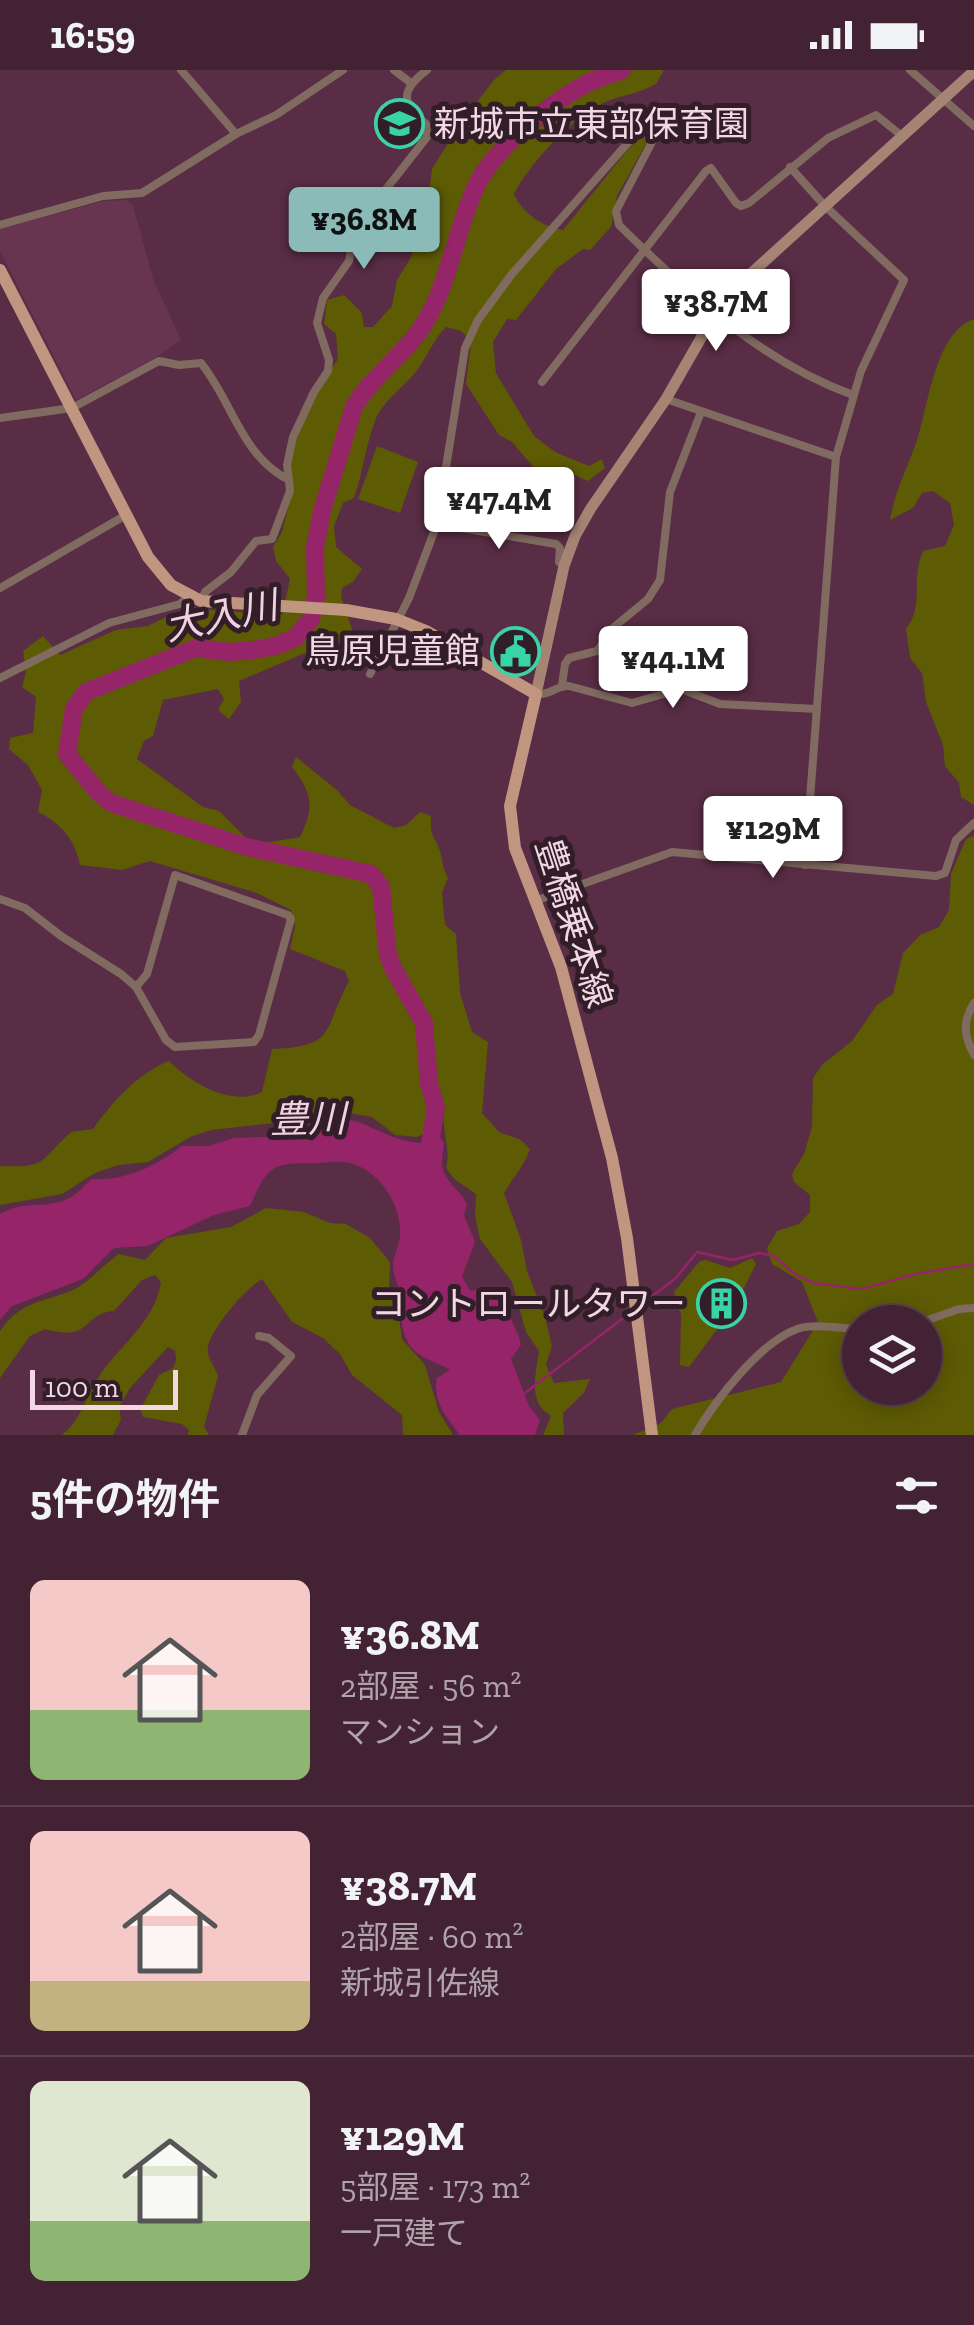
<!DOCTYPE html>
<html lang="ja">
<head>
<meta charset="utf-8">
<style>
  :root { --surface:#432234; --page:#4d2f40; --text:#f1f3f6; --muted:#afa4ac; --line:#5b3f4f; --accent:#8bbbb9 }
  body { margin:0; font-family:"Zilla Slab","Noto Sans JP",serif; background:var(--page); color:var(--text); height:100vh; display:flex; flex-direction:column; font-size:38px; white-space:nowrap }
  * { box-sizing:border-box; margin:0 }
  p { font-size:32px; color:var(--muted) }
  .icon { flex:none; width:55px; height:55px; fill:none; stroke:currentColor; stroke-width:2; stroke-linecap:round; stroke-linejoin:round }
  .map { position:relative; height:1365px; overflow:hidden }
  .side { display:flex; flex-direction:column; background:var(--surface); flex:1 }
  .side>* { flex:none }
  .controls { position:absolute; left:842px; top:1235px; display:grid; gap:20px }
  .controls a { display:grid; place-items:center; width:100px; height:100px; border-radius:50%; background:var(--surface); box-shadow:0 5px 25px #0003,0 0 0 2px var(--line); font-size:50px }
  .scale { position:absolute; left:30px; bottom:25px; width:148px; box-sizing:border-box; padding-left:10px; border:5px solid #f3d7e4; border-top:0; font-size:28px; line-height:35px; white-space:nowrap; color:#f3d7e4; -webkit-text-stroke:8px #321e28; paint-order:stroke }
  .price { position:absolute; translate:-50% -85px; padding:0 22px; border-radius:10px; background:#fff; color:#222; font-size:32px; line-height:65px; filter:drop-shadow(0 2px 5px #0008) }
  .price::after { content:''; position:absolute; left:50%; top:60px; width:30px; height:22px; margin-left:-15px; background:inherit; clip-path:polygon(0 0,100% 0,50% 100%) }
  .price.current { background:var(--accent); color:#111 }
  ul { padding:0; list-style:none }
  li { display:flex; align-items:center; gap:30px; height:250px; padding:0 30px }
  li+li { border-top:2px solid var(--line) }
  li span { display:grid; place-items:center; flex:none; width:280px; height:200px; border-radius:15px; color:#555 }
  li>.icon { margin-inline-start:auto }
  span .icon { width:120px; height:120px; fill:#fffc; stroke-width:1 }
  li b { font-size:42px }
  h2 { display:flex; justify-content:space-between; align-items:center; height:120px; padding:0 30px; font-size:42px }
  .status { display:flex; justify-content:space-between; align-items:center; height:70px; padding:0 50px; background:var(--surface); direction:ltr }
  .status svg { height:28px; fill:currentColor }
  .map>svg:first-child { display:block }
  .built { fill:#683550 }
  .green { fill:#5d5b04; fill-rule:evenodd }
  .water { fill:#952469 }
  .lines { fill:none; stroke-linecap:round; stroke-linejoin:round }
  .stream { stroke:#952469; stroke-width:2.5 }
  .river { stroke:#952469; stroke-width:18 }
  .street { stroke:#816b60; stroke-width:8 }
  .secondary { stroke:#a58473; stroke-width:11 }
  .primary { stroke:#c19680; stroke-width:12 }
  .labels { text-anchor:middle; stroke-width:10; stroke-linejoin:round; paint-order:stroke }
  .poi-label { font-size:35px; fill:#f3d7e4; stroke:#321e28; text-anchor:end }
  .street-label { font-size:35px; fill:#f3d7e4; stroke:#321e28 }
  .water-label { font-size:38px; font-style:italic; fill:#f0d2e0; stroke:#321e28 }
</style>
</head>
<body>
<div class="status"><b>16:59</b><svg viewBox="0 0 49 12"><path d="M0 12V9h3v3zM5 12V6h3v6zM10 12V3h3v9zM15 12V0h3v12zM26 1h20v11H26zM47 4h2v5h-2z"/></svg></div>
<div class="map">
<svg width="974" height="1365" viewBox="0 0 974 1365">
  <rect width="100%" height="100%" fill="#592d45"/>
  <!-- built -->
  <polygon class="built" points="126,130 133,135 153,209 181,270 155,288 76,330 0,181 0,159 104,131"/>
  <!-- green -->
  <g class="green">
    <path d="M506,0H664L656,14C639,24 621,25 603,33C571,49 530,93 514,124C522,143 543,157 563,160L629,78L642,67L647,72L617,126L611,157L590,180L583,179L556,199L516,250L507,249L493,272L496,303L534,366L555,382L589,396L602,389L605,398L588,411L565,401L561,409L573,427L564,428L548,414L512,372L499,365L466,314L471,271L461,261L446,257C434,269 429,283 420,296C407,316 383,329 375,351C366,374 363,403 354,428L343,433L334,456L336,477L362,499L353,512L342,518L341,526L353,562L344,571L319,577L239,611L241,632L229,649L218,640L224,629L218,619L163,630L153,666L144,671L137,689L203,737L219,741L246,768L259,774L300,767C315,737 312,723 292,697L296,687L337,720L350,735L394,758L406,755L420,742L431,746C430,770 435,764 440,781C443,792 442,797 448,808L442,822L445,855L456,864L460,923L472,962L488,972L482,1043L499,1062L521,1070L530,1079C524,1097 513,1107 504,1123L521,1170L527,1201L545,1247L552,1276L546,1295L554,1313L590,1309L584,1323L563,1343L564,1365H543L551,1346C527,1332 536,1305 539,1281L526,1262L512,1212L480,1169L475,1146L476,1124L454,1109L446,1098C451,1077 442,1064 444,1043L430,1045L427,1062L417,1067L395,1065L372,1047L332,1040L284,1052L212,1060L192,1066L148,1092L118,1095L95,1103L62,1124L0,1135V1096C48,1098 39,1091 71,1062L93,1059C113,1031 137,1004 169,991C191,1013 231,1037 262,1022L272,979C337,976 322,962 349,911L345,901L290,879L295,856L291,840L257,823L150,791L122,800L80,795C76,771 60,752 38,742L42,720L28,695L9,679L10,668L33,663L36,627L22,617L26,602L23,581L43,566L60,585L116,560L148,556L176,542L198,539L282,545L290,509L276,491L273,477L282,462L290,429L287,407L295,373L314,325L338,289L336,264L324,254L327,230L344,225L362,243L364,257H373L392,236L397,210L410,189L426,143L432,99L460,54L494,10Z"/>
    <path d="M974,249V735L961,727L959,713L945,696L943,675L926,632L922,603L910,588L906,559C925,535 910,510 923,481L945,476L954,455L950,433L933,421L922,423L913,438L890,450C895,420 909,395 918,367C929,332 936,262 974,249Z"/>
    <polygon points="377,376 418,392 400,443 358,429"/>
    <path d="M974,766V1365H633L661,1353L672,1339L781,1312L818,1252L802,1212L772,1194L767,1178L777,1161L799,1154L810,1142V1125L794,1112L792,1104L804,1084L812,1057L813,1008L822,995L852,971L877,935L893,924L903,883L920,865L939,857L949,840L951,804L966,769ZM860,1252H925V1318H860Z"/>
    <path d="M266,1138L304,1142L330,1153L346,1154L370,1168L390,1192L389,1225L399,1247L402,1269L425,1295L439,1342L453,1365H403L402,1345L352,1305L340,1284L323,1268L292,1252L262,1209C245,1219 212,1257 208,1277C206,1287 215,1296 218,1306L204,1357L209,1365H188L189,1360L182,1354L143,1347L140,1340L159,1305L173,1298L176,1290L175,1281L168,1277L130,1318L119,1337L121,1350L113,1365H62C79,1351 82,1337 92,1318C112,1279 154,1257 161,1212L155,1205L142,1210L114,1241C82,1243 92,1273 45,1259L30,1266L0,1308V1261C22,1229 44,1233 75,1219C86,1214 106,1193 119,1184L145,1190L166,1168L231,1157Z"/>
    <polygon points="752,1188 756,1194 736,1234 689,1297 680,1295 681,1245 674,1222 699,1192 705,1190 730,1198"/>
  </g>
  <!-- water -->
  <path class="water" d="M339,1048C374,1052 385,1071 422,1073L429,1065L437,1064L444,1072C444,1082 440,1090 443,1099C447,1115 462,1120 467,1135L464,1145L475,1172L462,1207L470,1220L490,1221L506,1231C508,1249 518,1259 521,1275L511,1289L529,1336L540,1350L535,1365H460C447,1348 432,1330 437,1308L450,1300C433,1289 412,1289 404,1263C400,1251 401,1237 400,1224C398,1214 393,1205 393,1194C394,1184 400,1175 400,1164C401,1134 380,1101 350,1093C338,1090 323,1093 311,1093C268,1092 266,1101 250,1136L214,1145L148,1176L114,1178L83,1209L12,1236L0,1250V1144C25,1130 42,1139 65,1130C78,1125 82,1116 92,1109C125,1111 157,1096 182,1076H209L233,1068L265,1067L292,1056Z"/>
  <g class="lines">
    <!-- stream -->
    <g class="stream">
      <polyline points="643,1233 675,1209 697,1182 733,1190 759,1183 774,1186 796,1205 814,1213 862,1219 915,1204 974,1194"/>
      <polyline points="525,1323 627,1245"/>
    </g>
    <!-- river -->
    <path class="river" d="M428,1087L436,1037L429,1014L424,953L394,900L388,885L381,817L371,804L247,777L111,733L98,722L67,684L74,639L86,622L196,578L229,582L253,580L276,576L295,568L311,549L316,526L315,478L322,441L354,337C373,304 408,283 427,249C450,209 456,160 475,119C491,81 550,33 586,14C597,8 610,5 622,0"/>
    <!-- street -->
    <g class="street">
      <polyline points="181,0 236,64"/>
      <polyline points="394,0 411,13"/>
      <polyline points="910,0 974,56"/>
      <polyline points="790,97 825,136 904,210 861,301 836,387 805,795"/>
      <polyline points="0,155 103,126 142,123 236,64 276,45 343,0"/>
      <polyline points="542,312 706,101 711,98 736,133 741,136 749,133 828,68 876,45 902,66"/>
      <polyline points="666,329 836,387"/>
      <path d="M0,348L72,338L159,291L179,295L201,293C232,331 242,387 289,410L290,421L272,469L256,471L231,502L205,522L201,531"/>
      <path d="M289,410L287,395L293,367L314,322L328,301L329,290L317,253L323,228L349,191L354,167L369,141L427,67L426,54C402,33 399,21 427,0"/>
      <polyline points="437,454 556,474 560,478 559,492 564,496"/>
      <polyline points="0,518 126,445"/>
      <path d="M370,604L409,528L437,454L465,278L478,250L512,204L641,58L652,72L616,141L619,155C689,224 760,291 853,325"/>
      <polyline points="0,608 109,553 180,534 189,526"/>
      <polyline points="562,615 565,594 569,588 597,581 614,557 648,529 660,510 670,422 701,342"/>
      <path d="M536,624C549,626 557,615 569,616L632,633L681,619L720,634L817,639"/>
      <polyline points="0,829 25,838 61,866 121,904 136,917 166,970 175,977 254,972 259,965 291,849 288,845 175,805 147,904 136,917"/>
      <polyline points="535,831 672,782 936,806 945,803 956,770 974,753"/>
      <path d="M974,933C962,952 964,966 974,985"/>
      <polyline points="922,1252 959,1239 974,1238"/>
      <polyline points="242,1365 257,1325 291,1286 269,1268 259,1266"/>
      <path d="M695,1365C715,1331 759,1273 797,1259C814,1253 842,1259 860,1259"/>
    </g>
    <!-- secondary -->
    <polyline class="secondary" points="536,624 564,496 575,466 591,438 666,329 724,228 974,1"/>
    <!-- primary -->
    <polyline class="primary" points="0,200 148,487 171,515 201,531 346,540 396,549 426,561 536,624 510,736 515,778 561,897 612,1088 627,1168 652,1365"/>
  </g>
  <!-- icons -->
  <defs>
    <symbol id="school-ring" viewBox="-11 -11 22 22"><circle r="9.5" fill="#321e28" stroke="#38d4a6" stroke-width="1.5"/><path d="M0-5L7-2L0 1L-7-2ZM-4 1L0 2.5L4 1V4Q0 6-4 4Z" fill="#38d4a6"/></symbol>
    <symbol id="civic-ring" viewBox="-11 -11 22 22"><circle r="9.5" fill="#321e28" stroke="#38d4a6" stroke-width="1.5"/><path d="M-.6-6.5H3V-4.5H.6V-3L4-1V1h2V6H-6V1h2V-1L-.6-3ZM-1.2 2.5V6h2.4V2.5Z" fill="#38d4a6"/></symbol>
    <symbol id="building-ring" viewBox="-11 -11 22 22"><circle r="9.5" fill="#321e28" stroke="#38d4a6" stroke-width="1.5"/><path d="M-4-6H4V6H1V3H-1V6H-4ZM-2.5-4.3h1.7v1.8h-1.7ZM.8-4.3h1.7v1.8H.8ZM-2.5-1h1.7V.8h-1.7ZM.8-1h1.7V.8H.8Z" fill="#38d4a6"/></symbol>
  </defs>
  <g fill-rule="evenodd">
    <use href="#school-ring" x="372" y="26" width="55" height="55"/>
    <use href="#civic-ring" x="488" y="554" width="55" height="55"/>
    <use href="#building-ring" x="694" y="1206" width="55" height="55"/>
  </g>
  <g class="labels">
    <!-- poi labels -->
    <g class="poi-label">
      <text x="434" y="66" text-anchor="start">新城市立東部保育園</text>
      <text x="480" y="593">鳥原児童館</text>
      <text x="686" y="1246">コントロールタワー</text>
    </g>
    <!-- street labels -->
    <g class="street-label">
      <text transform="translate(574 853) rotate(72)" y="12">豊橋乗本線</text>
    </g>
    <!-- water labels -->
    <g class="water-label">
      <text transform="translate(221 546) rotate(-12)" y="13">大入川</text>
      <text transform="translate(308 1049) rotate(-1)" y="13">豊川</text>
    </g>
  </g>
</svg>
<div class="controls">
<a><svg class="icon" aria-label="layers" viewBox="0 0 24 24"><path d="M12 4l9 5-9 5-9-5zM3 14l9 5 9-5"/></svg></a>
</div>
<div class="scale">100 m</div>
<b class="price current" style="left:364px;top:202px">¥36.8M</b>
<b class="price" style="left:716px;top:284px">¥38.7M</b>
<b class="price" style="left:499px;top:482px">¥47.4M</b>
<b class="price" style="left:673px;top:641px">¥44.1M</b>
<b class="price" style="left:773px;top:811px">¥129M</b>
</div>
<section class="side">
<h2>5件の物件<svg class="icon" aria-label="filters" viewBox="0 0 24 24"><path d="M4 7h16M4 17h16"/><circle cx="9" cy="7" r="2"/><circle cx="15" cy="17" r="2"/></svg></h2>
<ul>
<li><span style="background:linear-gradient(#f6c9c9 65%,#8fb573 0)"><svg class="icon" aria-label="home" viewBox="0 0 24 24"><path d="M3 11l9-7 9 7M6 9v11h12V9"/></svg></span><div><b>¥36.8M</b><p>2部屋 · 56 m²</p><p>マンション</p></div></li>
<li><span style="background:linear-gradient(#f6c9c9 75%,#c2b280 0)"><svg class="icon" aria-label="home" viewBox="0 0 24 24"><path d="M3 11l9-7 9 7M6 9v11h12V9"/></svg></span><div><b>¥38.7M</b><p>2部屋 · 60 m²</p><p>新城引佐線</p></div></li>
<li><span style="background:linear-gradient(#dfe7d0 70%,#8fb573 0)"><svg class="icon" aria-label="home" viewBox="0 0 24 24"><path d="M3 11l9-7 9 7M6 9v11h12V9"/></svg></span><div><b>¥129M</b><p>5部屋 · 173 m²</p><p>一戸建て</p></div></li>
</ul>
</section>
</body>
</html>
